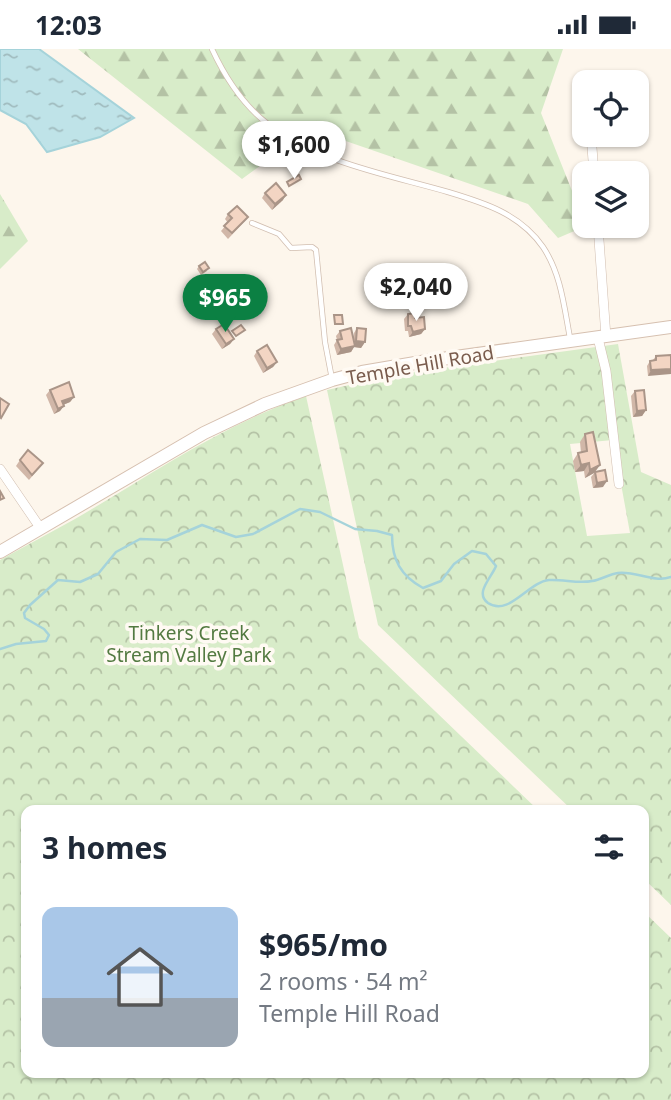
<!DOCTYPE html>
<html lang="en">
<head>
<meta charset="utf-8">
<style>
  :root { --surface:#fff; --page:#f2f2f3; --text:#1f2937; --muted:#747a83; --accent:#0b8043 }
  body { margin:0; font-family:"Noto Sans",sans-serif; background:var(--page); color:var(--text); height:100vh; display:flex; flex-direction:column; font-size:26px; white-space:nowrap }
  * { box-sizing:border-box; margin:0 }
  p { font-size:23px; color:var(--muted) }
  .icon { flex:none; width:38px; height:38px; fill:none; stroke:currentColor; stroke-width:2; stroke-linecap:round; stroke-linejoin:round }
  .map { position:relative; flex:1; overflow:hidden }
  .drawer { position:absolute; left:21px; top:756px; width:628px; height:273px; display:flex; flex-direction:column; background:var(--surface); border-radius:14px; box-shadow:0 2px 5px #0004 }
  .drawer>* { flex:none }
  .tools { position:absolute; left:572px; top:21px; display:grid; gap:14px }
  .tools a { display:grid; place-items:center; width:77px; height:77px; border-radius:14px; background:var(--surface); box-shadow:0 2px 5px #0004; font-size:35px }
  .price { position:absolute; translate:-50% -60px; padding:0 16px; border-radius:24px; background:#fff; color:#222; font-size:23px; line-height:46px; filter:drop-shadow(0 2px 4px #0008) }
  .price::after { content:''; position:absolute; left:50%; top:42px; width:21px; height:16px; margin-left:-10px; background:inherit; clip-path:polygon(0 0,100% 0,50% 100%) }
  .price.active { background:var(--accent); color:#fff }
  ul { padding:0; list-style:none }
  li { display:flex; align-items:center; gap:21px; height:175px; padding:0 21px }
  li span { display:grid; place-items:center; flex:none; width:196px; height:140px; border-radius:14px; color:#555 }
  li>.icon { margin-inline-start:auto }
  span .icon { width:84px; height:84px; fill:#fffc; stroke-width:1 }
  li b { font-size:30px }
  h2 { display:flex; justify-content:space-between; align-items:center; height:84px; padding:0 21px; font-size:30px }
  .status { display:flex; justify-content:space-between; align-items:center; height:49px; padding:0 35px; background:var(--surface); direction:ltr }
  .status svg { height:19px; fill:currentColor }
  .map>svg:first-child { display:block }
  .forest { fill:url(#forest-firs) }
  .park { fill:url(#park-crowns); fill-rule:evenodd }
  .water { fill:url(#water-ripples); stroke:#a5d3da; stroke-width:2 }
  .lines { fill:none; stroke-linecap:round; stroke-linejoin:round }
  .stream { stroke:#a5d3da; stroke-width:2.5 }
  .lane-casing { stroke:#d1beb0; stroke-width:6 }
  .street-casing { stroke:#d1beb0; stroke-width:10 }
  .secondary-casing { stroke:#d6c0b0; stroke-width:14 }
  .lane { stroke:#fff; stroke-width:4.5 }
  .street { stroke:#fff; stroke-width:9 }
  .secondary { stroke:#fff; stroke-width:12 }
  .wall { fill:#d1b7a8 }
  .shaded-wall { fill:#aa9588 }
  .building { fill:#f3d5c3; stroke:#aa9588; stroke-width:2 }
  .labels { text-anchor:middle; stroke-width:7; stroke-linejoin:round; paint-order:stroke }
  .street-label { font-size:19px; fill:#7a5c4d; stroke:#fffaf3 }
  .park-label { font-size:19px; fill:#537a41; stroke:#fffaf3 }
</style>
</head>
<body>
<div class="status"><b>12:03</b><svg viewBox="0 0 49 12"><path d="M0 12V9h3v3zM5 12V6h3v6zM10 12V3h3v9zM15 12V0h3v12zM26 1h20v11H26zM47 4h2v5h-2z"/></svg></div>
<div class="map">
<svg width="671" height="1051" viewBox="0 0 671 1051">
  <defs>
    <pattern id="forest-firs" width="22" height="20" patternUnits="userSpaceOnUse" patternTransform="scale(1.75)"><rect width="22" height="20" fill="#d8ecc9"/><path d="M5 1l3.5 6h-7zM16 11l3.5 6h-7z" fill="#b4c2a5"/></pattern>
    <pattern id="park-crowns" width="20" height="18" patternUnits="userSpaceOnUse" patternTransform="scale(1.75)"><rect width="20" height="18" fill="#d8ecc9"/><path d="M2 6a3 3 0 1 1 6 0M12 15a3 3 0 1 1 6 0" fill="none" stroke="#b4c2a5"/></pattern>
    <pattern id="water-ripples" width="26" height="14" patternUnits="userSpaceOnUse" patternTransform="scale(1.75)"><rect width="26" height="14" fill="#bfe3e8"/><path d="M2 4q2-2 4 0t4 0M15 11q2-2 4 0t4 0" fill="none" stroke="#a0bbbe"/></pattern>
  </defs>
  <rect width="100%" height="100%" fill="#fdf6ec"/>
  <!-- forest -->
  <g class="forest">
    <polygon points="78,0 563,0 541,64 586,177 558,189 528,155 311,80 242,130"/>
    <polygon points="0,145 28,192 0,220"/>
  </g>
  <!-- park -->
  <g class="park">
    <path d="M618,295L641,423L671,436V856L644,830V761H572L378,576L327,341L399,325ZM613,391L630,484L587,487L570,395Z"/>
    <path d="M306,347L359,589L538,761H26V1024H644V863L671,889V1051H0V511C25,497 50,484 75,470C154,424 218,378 306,347Z"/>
  </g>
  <!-- water -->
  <polygon class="water" points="0,0 39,0 134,69 100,88 47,103 26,75 0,61"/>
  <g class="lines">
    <!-- stream -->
    <path class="stream" d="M0,600L16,595L46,592L49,586L44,580L25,569L24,564L30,556L58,531L80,533L98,525L116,503L140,490L167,491L202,476L236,488L253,485L300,460L320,463L355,480L377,482L392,486C392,511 401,527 423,539L441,532L454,515L472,502L486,505L496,517C492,528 474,544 488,554C509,568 528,533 549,531C563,530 579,535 592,532C601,531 609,525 618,524C637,522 653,534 671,528"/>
    <defs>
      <g id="lane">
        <path d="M212,0C225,28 244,57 269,76C320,114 389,126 448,143C485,154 520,165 543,198C561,225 564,257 570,289"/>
        <polyline points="252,174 279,185 291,199 312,198 316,201 325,293 332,330"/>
      </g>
      <g id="street">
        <polyline points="583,58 584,62"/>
        <polyline points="591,86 594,124"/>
        <polyline points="598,177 606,288"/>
        <polyline points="598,289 606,322 619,435"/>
        <polyline points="0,420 41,480"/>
      </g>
      <polyline id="secondary" points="0,503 204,384 265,355 332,331 362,323 427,312 671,278"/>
    </defs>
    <!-- lane casing -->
    <use href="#lane" class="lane-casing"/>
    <!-- street casing -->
    <use href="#street" class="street-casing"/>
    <!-- secondary casing -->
    <use href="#secondary" class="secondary-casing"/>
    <!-- lane -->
    <use href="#lane" class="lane"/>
    <!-- street -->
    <use href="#street" class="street"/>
    <!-- secondary -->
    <use href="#secondary" class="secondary"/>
  </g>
  <!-- wall -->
  <g class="wall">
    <polygon points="265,144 283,151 272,161 262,149"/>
    <polygon points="228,165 248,168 244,173 228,190 221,182 228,174 225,170"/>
    <polygon points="199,217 207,222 201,226 197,220"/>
    <polygon points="404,218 412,236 400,236 400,223"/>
    <polygon points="408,265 415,269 425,280 421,285 409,288 408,282 405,282 404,270"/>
    <polygon points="357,279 365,293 361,299 354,298 351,303 337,306 334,296 337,291 336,287 340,282 353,290 354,284"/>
    <polygon points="216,280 234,290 230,295 222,300 212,285"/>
    <polygon points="257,302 277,313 273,318 263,324 254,307"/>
    <polygon points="671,306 648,327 647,317 650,312 653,311 656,307"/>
    <polygon points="50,341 74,348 70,353 63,356 60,362 54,365 46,346"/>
    <polygon points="635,342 646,361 642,367 633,368 631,347"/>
    <polygon points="585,385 600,416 594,424 585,429 584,422 575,423 573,412 578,404 581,404 580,393"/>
    <polygon points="20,411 39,419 29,431 16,417"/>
    <polygon points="595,423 603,438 593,439 591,428"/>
  </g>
  <!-- shaded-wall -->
  <g class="shaded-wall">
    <polygon points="286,146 283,151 272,161 275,155"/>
    <polygon points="404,231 415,231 412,236 400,236"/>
    <polygon points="425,280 421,285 409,288 413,283"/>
    <polygon points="234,290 230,295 222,300 226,295"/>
    <polygon points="356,292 365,293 361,299 354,298 351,303 337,306 341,300 352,298"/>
    <polygon points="277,313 273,318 263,324 267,319"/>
    <polygon points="671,320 671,325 648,327 651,321"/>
    <polygon points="74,348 70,353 58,358 62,352"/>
    <polygon points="64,357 60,362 54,365 58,360"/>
    <polygon points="646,361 642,367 633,368 637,362"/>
    <polygon points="589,414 584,422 575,423 581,416"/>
    <polygon points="600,416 594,424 585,429 590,421"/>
    <polygon points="607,432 603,438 593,439 597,434"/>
  </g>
  <!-- building -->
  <g class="building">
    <polygon points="299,126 301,130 289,137 287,133"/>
    <polygon points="276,134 286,146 275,155 265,144"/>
    <polygon points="237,157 248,168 232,184 224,177 232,169 228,165"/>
    <polygon points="205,213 209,219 203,223 199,217"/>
    <polygon points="404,218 416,218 415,231 404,231"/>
    <polygon points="415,264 415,269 424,268 425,280 413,283 411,277 408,277 408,265"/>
    <polygon points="334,266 342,266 343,275 335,275"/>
    <polygon points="224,275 234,290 226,295 216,280"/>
    <polygon points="241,276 245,281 236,287 232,282"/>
    <polygon points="351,279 355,297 341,300 337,291 342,290 340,282"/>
    <polygon points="357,279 366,280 365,293 356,292"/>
    <polygon points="267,296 277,313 267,319 257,302"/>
    <polygon points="671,306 671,320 651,321 650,312 656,311 656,307"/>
    <polygon points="69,333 74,348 62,352 64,357 58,360 50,341"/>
    <polygon points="644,341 646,361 637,362 635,342"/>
    <polygon points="0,349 9,355 1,369 0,368"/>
    <polygon points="593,383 600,416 590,421 589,414 581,416 578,404 587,402 585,385"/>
    <polygon points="28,401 43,414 32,426 20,411"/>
    <polygon points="605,421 607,432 597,434 595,423"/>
    <polygon points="0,442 4,449 0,451"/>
  </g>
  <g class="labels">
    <!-- street labels -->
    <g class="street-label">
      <text transform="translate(420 316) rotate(-10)" y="7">Temple Hill Road</text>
    </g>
    <!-- park labels -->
    <g class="park-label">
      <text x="189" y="591">Tinkers Creek<tspan x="189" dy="22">Stream Valley Park</tspan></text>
    </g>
  </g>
</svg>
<div class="tools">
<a><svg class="icon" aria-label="locate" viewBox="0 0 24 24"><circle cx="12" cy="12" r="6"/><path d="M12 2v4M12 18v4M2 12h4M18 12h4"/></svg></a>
<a><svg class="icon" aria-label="layers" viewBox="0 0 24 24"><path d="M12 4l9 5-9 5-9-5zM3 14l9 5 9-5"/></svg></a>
</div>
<b class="price" style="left:294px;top:132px">$1,600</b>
<b class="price" style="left:416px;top:274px">$2,040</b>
<b class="price active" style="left:225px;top:285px">$965</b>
<section class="drawer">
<h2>3 homes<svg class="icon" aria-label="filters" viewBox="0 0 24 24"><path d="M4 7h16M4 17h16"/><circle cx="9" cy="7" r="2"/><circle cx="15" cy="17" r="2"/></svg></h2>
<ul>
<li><span style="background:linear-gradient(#a9c7e8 65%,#9aa5b1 0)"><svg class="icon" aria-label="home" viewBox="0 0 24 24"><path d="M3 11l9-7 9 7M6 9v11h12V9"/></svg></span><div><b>$965/mo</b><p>2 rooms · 54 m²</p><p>Temple Hill Road</p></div></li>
</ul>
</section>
</div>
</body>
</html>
